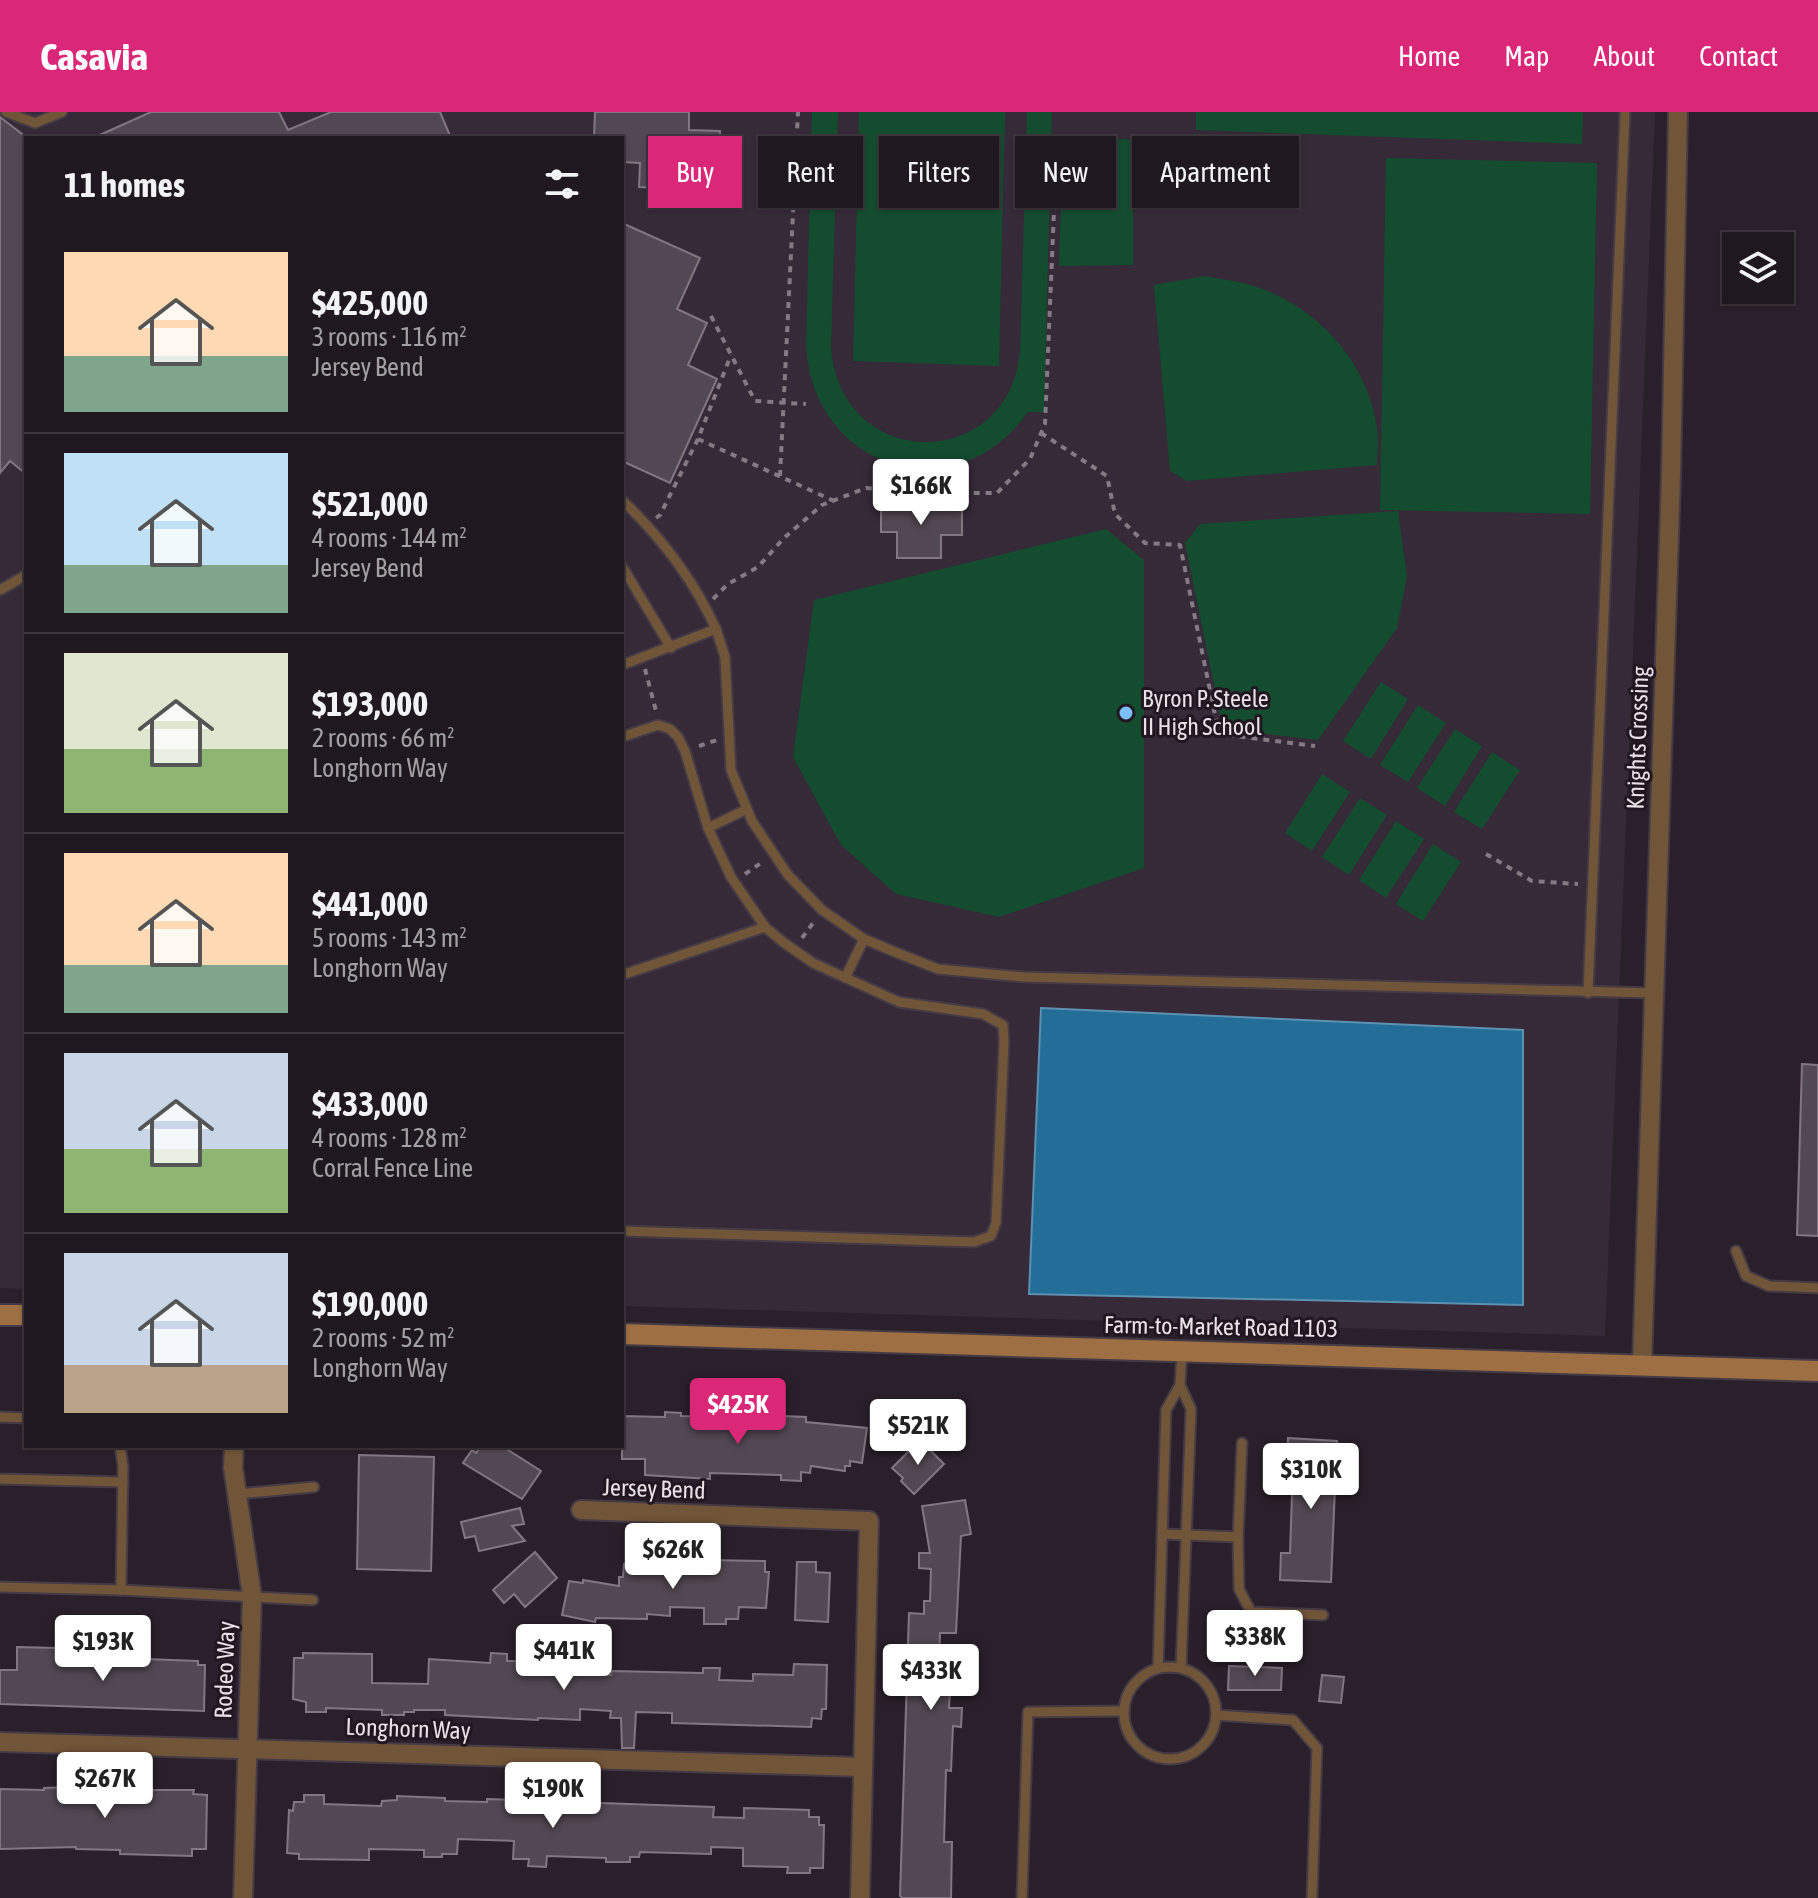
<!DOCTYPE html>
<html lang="en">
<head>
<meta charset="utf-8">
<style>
  :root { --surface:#201820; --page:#282129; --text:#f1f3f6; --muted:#a2a0a5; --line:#3d373e; --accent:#db2777 }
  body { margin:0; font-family:"Asap Condensed",sans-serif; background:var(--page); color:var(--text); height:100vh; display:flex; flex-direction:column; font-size:30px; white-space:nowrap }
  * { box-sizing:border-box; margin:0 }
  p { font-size:26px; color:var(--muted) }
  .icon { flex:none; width:44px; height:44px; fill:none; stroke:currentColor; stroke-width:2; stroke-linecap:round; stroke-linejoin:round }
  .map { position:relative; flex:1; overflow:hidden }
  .drawer { position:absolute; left:24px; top:24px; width:600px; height:1312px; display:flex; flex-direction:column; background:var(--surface); border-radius:0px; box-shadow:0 2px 6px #0004,0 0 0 2px var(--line) }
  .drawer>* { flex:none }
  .guide { position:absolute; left:648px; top:24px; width:760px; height:72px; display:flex; gap:16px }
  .fabs { position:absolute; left:1722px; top:120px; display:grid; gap:16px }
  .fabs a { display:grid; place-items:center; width:72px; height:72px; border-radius:0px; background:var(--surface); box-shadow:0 2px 6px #0004,0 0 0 2px var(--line); font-size:40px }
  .price { position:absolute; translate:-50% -68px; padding:0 18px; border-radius:8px; background:#fff; color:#222; font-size:26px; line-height:52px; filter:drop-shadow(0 2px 4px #0008) }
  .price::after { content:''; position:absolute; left:50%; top:48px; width:24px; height:18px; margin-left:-12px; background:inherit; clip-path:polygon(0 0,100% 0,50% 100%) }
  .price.active { background:var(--accent); color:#fff }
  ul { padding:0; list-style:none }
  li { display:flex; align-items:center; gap:24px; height:200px; padding:0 40px }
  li+li { border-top:2px solid var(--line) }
  li span { display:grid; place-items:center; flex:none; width:224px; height:160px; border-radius:0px; color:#555 }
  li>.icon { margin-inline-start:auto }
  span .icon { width:96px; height:96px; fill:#fffc; stroke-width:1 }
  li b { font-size:34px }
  h2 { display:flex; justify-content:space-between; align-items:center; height:96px; padding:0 40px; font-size:34px }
  .chip { padding:0 28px; border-radius:0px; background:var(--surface); box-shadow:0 2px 6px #0004,0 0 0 2px var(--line); font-size:28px; line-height:72px }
  .chip.active { background:var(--accent); color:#fff }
  header { display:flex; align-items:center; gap:48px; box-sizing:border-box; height:112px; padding:0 40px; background:var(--accent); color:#fff }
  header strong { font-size:38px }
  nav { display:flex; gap:44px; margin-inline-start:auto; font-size:28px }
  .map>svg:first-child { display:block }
  .built { fill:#362938 }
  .green { fill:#144c30 }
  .water { fill:#226e99; stroke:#5d90b1; stroke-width:2 }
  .building { fill:#524853; stroke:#827683; stroke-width:2 }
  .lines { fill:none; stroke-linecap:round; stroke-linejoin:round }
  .service-casing { stroke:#453b45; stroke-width:13 }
  .minor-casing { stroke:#453b45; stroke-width:22 }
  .secondary-casing { stroke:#453b45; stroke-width:24 }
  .path { stroke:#837a83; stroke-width:4; stroke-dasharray:6 6; stroke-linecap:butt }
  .service { stroke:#715539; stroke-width:9 }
  .minor { stroke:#715539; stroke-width:18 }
  .secondary { stroke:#9d6f42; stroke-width:20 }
  .poi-dot { fill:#7bbef8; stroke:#201721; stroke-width:3 }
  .labels { text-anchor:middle; stroke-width:6; stroke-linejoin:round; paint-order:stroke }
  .poi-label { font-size:24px; fill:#e8e1e8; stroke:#201721; text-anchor:start }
  .street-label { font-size:24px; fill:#e8e1e8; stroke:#201721 }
</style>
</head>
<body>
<header>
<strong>Casavia</strong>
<nav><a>Home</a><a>Map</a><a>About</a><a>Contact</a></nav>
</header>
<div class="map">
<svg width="1818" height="1786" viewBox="0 0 1818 1786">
  <rect width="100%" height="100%" fill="#2a202b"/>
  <!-- built -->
  <polygon class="built" points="0,0 1655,0 1605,1224 622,1194 622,26 26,26 26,1177 0,1176"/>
  <!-- green -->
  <g class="green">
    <path d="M812,0H838L831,234C838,359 1008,363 1020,240L1027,0H1052L1044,300H1028C956,403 812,357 806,233Z"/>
    <polygon points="859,0 1005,0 999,254 853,249"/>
    <polygon points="1196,0 1583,0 1582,32 1196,18"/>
    <polygon points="1063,23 1133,28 1133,153 1059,154"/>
    <polygon points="1386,46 1597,51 1590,402 1380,398"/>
    <path d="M1205,164C1221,167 1238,169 1254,174C1317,194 1368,250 1377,316C1379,328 1377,341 1377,353L1187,369L1170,359L1154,173Z"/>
    <polygon points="1398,399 1407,464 1397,516 1318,628 1223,617 1185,431 1200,412"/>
    <polygon points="1106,417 1144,448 1144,756 999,805 896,782 841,733 793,645 814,488"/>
    <polygon points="1381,570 1408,587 1371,647 1343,629"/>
    <polygon points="1418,593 1446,611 1408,670 1380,653"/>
    <polygon points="1455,617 1482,634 1445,694 1417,676"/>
    <polygon points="1492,640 1520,658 1482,717 1454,700"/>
    <polygon points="1322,662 1350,680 1312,739 1285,721"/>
    <polygon points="1360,686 1387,703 1349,763 1322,745"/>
    <polygon points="1396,709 1424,727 1386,786 1359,768"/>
    <polygon points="1433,732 1461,750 1423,809 1396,792"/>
  </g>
  <!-- water -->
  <polygon class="water" points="1041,896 1523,918 1523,1193 1029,1182"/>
  <!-- building -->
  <g class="building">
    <polygon points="151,0 279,0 288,18 331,0 440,0 451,26 93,26"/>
    <polygon points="595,0 689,0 689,18 720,19 718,79 639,75 640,51 622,50 622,26 594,26"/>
    <polygon points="0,5 26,25 26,362 10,349 0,361"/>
    <polygon points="622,111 700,146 677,197 707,211 688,253 717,267 670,371 622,349"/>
    <polygon points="881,392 962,393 962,423 941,423 941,446 897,446 897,420 881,420"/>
    <polygon points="1802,952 1818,953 1818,1124 1797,1123"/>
    <polygon points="665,1300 681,1301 681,1304 726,1305 726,1311 783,1312 783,1304 806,1305 806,1310 867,1316 862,1351 850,1349 850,1354 845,1354 845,1359 811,1354 810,1361 801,1360 801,1369 781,1368 781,1363 710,1361 710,1367 645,1363 645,1347 622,1347 622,1304 665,1305"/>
    <polygon points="1288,1326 1337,1329 1331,1470 1280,1468 1281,1441 1290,1441 1293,1353 1287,1352"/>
    <polygon points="920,1328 944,1352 914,1382 901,1369 903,1366 892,1356"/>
    <polygon points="481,1334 502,1334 541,1359 522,1387 463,1351 472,1338 476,1341"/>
    <polygon points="359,1343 434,1345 431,1459 357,1457"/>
    <polygon points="965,1388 971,1422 961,1424 956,1521 940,1521 938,1578 950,1579 949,1596 962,1596 961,1615 953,1614 951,1659 946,1658 944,1730 952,1730 951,1786 903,1786 900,1784 909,1501 924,1502 924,1489 930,1489 931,1457 919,1456 919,1441 930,1441 922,1394"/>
    <polygon points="520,1396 524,1412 512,1414 525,1429 479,1439 475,1424 465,1426 461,1410"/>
    <polygon points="535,1440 557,1466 525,1495 514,1482 504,1491 493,1478"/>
    <polygon points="660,1447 676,1447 675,1453 706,1454 706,1448 765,1449 765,1460 769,1460 766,1496 739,1495 738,1507 726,1507 726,1512 704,1512 704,1496 670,1495 670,1504 647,1502 647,1507 596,1506 595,1510 562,1503 569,1469 583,1471 583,1468 619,1474 619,1465 623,1465 624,1452 660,1453"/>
    <polygon points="797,1450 816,1450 816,1460 830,1461 828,1510 795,1508"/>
    <polygon points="17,1535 57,1536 56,1550 120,1553 120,1546 198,1549 198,1553 205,1553 204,1599 0,1592 0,1558 17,1558"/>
    <polygon points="303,1541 372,1542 372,1571 428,1572 429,1547 490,1551 491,1541 507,1542 507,1549 554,1550 554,1560 611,1563 612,1559 703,1561 703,1556 720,1556 719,1568 753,1569 753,1562 793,1563 794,1552 827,1553 826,1597 822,1597 821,1607 812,1606 811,1615 672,1611 672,1601 636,1600 634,1636 622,1636 621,1606 610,1606 611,1599 580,1597 580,1608 538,1606 538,1608 445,1603 445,1598 414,1598 414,1600 404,1600 404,1603 382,1603 382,1598 326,1596 326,1600 306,1600 306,1590 293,1587 294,1546 303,1546"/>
    <polygon points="1229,1554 1282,1556 1281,1578 1228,1578"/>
    <polygon points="1322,1563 1344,1565 1341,1591 1319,1589"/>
    <polygon points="72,1675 94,1676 94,1678 194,1678 193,1682 207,1683 206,1737 192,1737 192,1744 120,1742 120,1738 76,1737 76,1735 0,1737 0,1677 44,1678 44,1676"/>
    <polygon points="304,1683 324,1683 324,1692 381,1694 382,1689 397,1688 397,1684 445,1686 445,1689 487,1690 487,1687 714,1695 713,1705 744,1706 744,1696 809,1698 809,1705 819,1705 819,1713 824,1713 823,1756 810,1756 810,1761 787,1761 788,1755 743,1754 743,1736 711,1735 711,1742 640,1740 639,1745 630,1745 630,1750 606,1750 606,1746 547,1744 546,1755 528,1754 529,1747 513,1747 514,1729 458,1727 457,1742 442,1742 442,1745 424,1745 424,1738 369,1737 369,1748 299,1747 299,1742 287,1741 289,1698 293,1699 294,1690 304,1690"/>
  </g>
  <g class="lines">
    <defs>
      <g id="service">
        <polyline points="6,0 35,11 62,0"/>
        <path d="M622,388C660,424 694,469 716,517"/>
        <polyline points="622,454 671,536"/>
        <polyline points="0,478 26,463"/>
        <polyline points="622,553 716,517 725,545 731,658 752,709 788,763 822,798 864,827 895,840 938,857 1023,865 1654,881"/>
        <polyline points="622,625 658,613 670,617 678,625 685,639 708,716 731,765 765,815 783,830 813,851 899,890 983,902 1003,913 1004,929 996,1111 991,1124 974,1130 622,1119"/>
        <polyline points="708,716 747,697"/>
        <polyline points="622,863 765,815"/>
        <polyline points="845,866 864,827"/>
        <polyline points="1588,881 1625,0"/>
        <polyline points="1736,1139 1746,1164 1769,1174 1818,1176"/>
        <polyline points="1180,1273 1191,1297 1181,1556"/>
        <polyline points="0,1305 26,1306"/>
        <polyline points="120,1334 123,1354 121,1478 313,1488"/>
        <polyline points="0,1367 123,1370"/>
        <polyline points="238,1382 314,1375"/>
        <polyline points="1163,1422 1238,1425 1242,1331"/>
        <polyline points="1238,1425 1239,1477 1251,1500 1323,1503"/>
        <polyline points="0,1475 121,1478"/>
        <circle cx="1170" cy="1601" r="46"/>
        <polyline points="1158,1556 1166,1298 1180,1273 1182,1239"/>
        <polyline points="1216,1603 1293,1608 1317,1636 1312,1786"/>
        <polyline points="1022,1786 1028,1600 1123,1599"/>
      </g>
      <g id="minor">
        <polyline points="1642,1253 1671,363 1678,0"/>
        <polyline points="234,1334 233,1355 252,1484 243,1786"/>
        <polyline points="581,1398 869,1409 860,1786"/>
        <polyline points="0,1630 862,1655"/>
      </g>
      <g id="secondary">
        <polyline points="0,1203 26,1203"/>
        <polyline points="622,1222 1818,1259"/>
      </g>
    </defs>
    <!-- service casing -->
    <use href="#service" class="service-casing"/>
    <!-- minor casing -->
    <use href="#minor" class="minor-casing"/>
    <!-- secondary casing -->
    <use href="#secondary" class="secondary-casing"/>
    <!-- path -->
    <g class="path">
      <polyline points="711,204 755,289 806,292"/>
      <polyline points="1041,321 1107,364 1115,402 1145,431 1180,433 1219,622 1315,634"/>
      <polyline points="698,327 834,389"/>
      <polyline points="780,364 798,0"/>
      <polyline points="656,406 660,403 698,327 731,243"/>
      <polyline points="713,487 728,472 758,455 784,426 822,393 866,376 922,381 997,381 1030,347 1045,312 1057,27"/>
      <polyline points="645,557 656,599"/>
      <polyline points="699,634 717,628"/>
      <polyline points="1486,742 1532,769 1578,772"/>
      <polyline points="745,762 764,749"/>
      <polyline points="802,826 816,807"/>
    </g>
    <!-- service -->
    <use href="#service" class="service"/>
    <!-- minor -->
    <use href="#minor" class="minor"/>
    <!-- secondary -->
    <use href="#secondary" class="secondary"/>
  </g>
  <!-- markers -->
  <circle class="poi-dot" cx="1126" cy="601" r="8"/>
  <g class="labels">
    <!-- poi labels -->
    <g class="poi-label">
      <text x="1142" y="595">Byron P. Steele<tspan x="1142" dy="28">II High School</tspan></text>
    </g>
    <!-- street labels -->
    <g class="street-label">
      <text transform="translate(1638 626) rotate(-88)" y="8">Knights Crossing</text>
      <text transform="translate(1221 1215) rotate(1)" y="8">Farm-to-Market Road 1103</text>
      <text transform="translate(654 1377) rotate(2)" y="8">Jersey Bend</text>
      <text transform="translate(225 1558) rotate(-88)" y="8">Rodeo Way</text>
      <text transform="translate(408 1617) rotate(2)" y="8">Longhorn Way</text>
    </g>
  </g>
</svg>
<div class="fabs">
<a><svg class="icon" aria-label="layers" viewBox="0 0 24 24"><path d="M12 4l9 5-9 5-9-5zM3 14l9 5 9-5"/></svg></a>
</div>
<b class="price" style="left:921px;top:415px">$166K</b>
<b class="price active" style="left:738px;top:1334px">$425K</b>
<b class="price" style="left:918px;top:1355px">$521K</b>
<b class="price" style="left:1311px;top:1399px">$310K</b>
<b class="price" style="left:673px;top:1479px">$626K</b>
<b class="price" style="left:1255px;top:1566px">$338K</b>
<b class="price" style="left:103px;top:1571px">$193K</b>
<b class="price" style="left:564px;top:1580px">$441K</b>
<b class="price" style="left:931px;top:1600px">$433K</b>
<b class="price" style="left:105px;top:1708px">$267K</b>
<b class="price" style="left:553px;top:1718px">$190K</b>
<div class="guide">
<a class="chip active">Buy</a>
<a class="chip">Rent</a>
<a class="chip">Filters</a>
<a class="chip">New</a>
<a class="chip">Apartment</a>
</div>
<section class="drawer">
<h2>11 homes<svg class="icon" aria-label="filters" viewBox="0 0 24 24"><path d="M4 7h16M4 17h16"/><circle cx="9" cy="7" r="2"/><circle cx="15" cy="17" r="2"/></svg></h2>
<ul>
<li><span style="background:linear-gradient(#ffd9b3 65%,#7fa58c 0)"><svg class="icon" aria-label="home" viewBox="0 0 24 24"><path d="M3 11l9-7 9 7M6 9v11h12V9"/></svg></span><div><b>$425,000</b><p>3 rooms · 116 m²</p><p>Jersey Bend</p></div></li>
<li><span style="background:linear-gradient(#bfe0f5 70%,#7fa58c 0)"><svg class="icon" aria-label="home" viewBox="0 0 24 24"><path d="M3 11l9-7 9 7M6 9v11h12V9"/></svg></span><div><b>$521,000</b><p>4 rooms · 144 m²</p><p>Jersey Bend</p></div></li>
<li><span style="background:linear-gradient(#dfe7d0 60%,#8fb573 0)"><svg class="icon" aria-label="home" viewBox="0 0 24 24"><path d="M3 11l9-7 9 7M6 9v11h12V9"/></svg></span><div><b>$193,000</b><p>2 rooms · 66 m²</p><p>Longhorn Way</p></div></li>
<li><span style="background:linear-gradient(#ffd9b3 70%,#7fa58c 0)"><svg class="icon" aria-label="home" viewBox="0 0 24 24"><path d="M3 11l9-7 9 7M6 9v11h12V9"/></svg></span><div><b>$441,000</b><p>5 rooms · 143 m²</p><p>Longhorn Way</p></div></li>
<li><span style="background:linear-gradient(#c9d6e8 60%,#8fb573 0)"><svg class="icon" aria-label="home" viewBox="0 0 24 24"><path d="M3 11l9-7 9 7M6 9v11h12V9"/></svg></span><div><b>$433,000</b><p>4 rooms · 128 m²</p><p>Corral Fence Line</p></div></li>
<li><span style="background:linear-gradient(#c9d6e8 70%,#b9a48a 0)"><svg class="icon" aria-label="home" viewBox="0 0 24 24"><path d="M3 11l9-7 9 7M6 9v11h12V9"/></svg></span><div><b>$190,000</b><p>2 rooms · 52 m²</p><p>Longhorn Way</p></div></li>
</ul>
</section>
</div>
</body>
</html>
